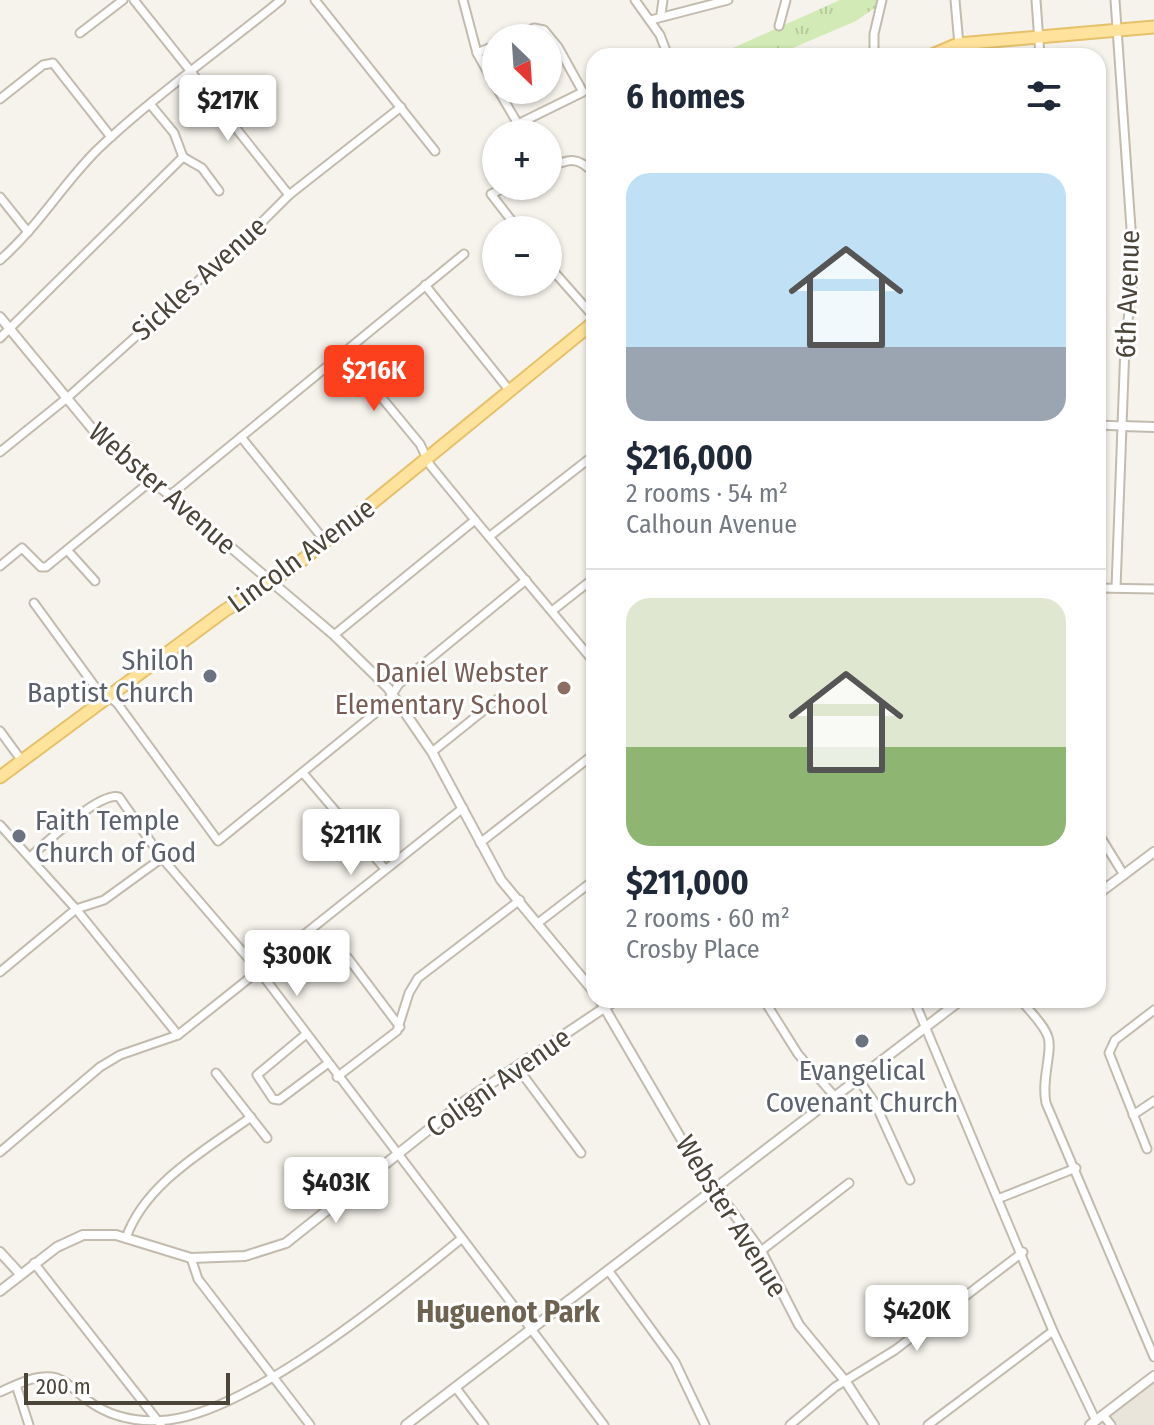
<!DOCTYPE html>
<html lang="en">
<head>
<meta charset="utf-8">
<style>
  :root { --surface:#fff; --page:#f2f2f3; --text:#1f2937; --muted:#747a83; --line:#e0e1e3; --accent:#fc3f1d }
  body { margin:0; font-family:"Fira Sans Condensed",sans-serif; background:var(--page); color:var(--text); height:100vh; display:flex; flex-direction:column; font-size:30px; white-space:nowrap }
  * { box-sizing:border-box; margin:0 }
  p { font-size:26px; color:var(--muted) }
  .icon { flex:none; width:44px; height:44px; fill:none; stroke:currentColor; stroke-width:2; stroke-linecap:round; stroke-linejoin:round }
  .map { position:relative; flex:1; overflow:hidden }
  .panel { position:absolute; left:586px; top:48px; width:520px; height:960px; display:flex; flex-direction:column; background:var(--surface); border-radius:24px; box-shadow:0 2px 6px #0004 }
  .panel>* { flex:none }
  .needle { width:52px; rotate:155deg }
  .controls { position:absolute; left:482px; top:24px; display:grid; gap:16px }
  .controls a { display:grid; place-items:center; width:80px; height:80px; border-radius:50%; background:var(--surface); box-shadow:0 2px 6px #0004; font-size:40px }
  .scale { position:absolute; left:24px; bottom:20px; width:206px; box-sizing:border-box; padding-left:8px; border:4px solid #4b4439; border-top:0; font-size:22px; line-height:28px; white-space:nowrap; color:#4b4439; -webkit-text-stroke:6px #fff; paint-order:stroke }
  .price { position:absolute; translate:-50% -68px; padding:0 18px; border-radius:8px; background:#fff; color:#222; font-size:26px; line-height:52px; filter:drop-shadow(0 2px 4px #0008) }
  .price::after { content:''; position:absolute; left:50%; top:48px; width:24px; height:18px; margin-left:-12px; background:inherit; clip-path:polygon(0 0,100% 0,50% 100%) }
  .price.active { background:var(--accent); color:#fff }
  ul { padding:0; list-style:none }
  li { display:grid; align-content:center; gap:16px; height:424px; padding:0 40px }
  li+li { border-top:2px solid var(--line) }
  li span { display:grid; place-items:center; height:248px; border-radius:24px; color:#555 }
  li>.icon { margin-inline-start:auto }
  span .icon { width:144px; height:144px; fill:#fffc; stroke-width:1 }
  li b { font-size:34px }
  h2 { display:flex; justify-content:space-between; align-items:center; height:96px; padding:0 40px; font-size:34px }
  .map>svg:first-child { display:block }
  .residential { fill:#eae5da }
  .grass { fill:url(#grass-tufts) }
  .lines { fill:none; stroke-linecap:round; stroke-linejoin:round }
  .minor-casing { stroke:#c2bbae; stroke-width:11 }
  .tertiary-casing { stroke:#c2bbae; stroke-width:12 }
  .primary-casing { stroke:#e6c16a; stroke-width:15 }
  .minor { stroke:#fff; stroke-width:7 }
  .tertiary { stroke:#fff; stroke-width:8 }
  .primary { stroke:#ffe39c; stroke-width:11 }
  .worship-dot { fill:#6b7280; stroke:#fff; stroke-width:3 }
  .education-dot { fill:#8d6e63; stroke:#fff; stroke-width:3 }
  .labels { text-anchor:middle; stroke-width:6; stroke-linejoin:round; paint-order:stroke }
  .street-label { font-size:28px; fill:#4b4439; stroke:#fff }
  .worship-label { font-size:28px; fill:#5b616d; stroke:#fff; text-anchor:end }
  .education-label { font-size:28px; fill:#785e54; stroke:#fff; text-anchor:end }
  .neighbourhood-label { font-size:30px; font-weight:bold; fill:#6e6250; stroke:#fff }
</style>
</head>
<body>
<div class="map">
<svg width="1154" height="1425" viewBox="0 0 1154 1425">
  <defs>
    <pattern id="grass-tufts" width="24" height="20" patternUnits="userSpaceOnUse" patternTransform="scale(2)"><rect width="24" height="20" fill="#d2eab5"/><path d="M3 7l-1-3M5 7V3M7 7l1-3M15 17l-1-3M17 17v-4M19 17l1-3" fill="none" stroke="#b6ca9c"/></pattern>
  </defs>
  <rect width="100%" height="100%" fill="#f6f3ec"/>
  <!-- residential -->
  <polygon class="residential" points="1154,1378 1154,1425 1093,1425"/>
  <!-- grass -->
  <polygon class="grass" points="840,0 886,0 856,21 774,56 715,56"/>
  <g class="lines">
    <defs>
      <g id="minor">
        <polyline points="134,0 289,195"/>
        <polyline points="315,0 435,151"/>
        <polyline points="463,0 477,53 496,87"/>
        <polyline points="635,0 660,35 668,56"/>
        <polyline points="955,0 960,56"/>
        <polyline points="1036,0 1040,56"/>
        <polyline points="1115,0 1134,271 1125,345 1116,588"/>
        <polyline points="661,14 663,0"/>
        <polyline points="651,20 728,0"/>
        <polyline points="779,26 786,0"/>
        <polyline points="80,33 123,0"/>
        <polyline points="477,53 496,45"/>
        <polyline points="775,55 775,56"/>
        <polyline points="874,56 874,34 882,0"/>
        <polyline points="498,90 518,124 583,92 558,47 544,30 534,28 514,38"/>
        <polyline points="0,99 43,65 53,63 111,137"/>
        <polyline points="183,157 202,168 219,191"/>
        <path d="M548,168C568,159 578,155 594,174"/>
        <polyline points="509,186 491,194 519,230"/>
        <polyline points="0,197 28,232"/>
        <path d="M0,260C38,227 62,185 97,150C154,96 220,50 281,0"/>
        <polyline points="548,265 594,317"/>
        <polyline points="425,285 510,391"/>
        <polyline points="0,338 183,157 174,133 150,104"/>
        <polyline points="344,352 420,444 430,465 475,520 594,662"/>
        <polyline points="1098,425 1122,426"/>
        <polyline points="241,437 325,541"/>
        <polyline points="0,452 67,398 246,238 289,195 401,107"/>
        <polyline points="168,497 464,254"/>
        <polyline points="490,536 594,455"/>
        <polyline points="68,551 95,581"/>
        <polyline points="0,566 22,548 41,567 46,567 151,481"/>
        <polyline points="1098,588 1154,589"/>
        <polyline points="34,603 96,688 117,703 218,841 384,706 399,684 526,580"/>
        <polyline points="552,611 594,578"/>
        <polyline points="334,635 475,520"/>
        <polyline points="0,731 22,761"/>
        <polyline points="432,752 499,698"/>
        <polyline points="303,773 385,869"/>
        <polyline points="0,825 76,909 178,1035"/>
        <polyline points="1098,833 1124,875"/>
        <polyline points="480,843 594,754"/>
        <path d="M30,857C46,843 100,791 119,797L162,858L260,972L604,1425"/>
        <polyline points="538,923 594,880"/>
        <polyline points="348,958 400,1027"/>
        <polyline points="0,972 76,909 104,900 162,858"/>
        <polyline points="764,1000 798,1054 835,1097"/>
        <polyline points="914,1000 1053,1331 1096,1421"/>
        <path d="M1021,1000C1029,1011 1044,1024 1048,1037C1053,1051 1041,1079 1046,1103L1154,1357"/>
        <polyline points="305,1035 257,1075 273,1099 279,1100 327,1064"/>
        <polyline points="517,1067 581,1153"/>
        <polyline points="216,1073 267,1138"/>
        <polyline points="337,1077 397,1031 409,993 418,978 520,900"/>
        <polyline points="858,1079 875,1103 910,1180"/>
        <polyline points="1133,1115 1154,1101"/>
        <polyline points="1147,1149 1109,1053 1115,1040 1154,1010"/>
        <polyline points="0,1152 100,1067 120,1055 178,1035 463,808"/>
        <polyline points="1000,1198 1076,1168"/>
        <path d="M126,1238C145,1183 207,1149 251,1117"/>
        <polyline points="761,1251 849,1183"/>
        <polyline points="191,1258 198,1279 310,1425"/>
        <polyline points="34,1263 161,1425"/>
        <polyline points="608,1270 675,1362 705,1425"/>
        <polyline points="16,1385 29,1425"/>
        <polyline points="456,1388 484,1425"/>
        <path d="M0,1392C16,1385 34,1375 52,1377C66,1379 76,1392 87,1400C110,1417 139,1423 168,1420C251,1411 395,1293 461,1239"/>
        <polyline points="1103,1415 1111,1425"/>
        <polyline points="790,1425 835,1387 895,1350 1023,1252"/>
        <polyline points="928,1425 1053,1331"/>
      </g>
      <g id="tertiary">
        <polyline points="0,317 94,431 334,635 388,688 432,752 501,880 594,992"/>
        <polyline points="1122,426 1154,427"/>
        <polyline points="1098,894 1154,852"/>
        <polyline points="600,1000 690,1154 761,1251 799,1325 846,1382 874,1425"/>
        <polyline points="0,1252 20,1274"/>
        <polyline points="0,1291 57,1247 83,1235 116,1235 191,1258 245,1256 286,1243 462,1103 616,1000"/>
        <polyline points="406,1425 961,1000"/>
        <polyline points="1090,1425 1154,1376"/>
      </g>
      <g id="primary">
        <polyline points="930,56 958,44 1154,27"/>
        <polyline points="0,777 224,611 295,566 594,322"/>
      </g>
    </defs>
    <!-- minor casing -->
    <use href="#minor" class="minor-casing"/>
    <!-- tertiary casing -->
    <use href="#tertiary" class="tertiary-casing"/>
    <!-- primary casing -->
    <use href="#primary" class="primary-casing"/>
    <!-- minor -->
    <use href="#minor" class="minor"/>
    <!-- tertiary -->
    <use href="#tertiary" class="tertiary"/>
    <!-- primary -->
    <use href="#primary" class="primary"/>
  </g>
  <!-- markers -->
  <g class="worship-dot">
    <circle cx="210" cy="676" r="8"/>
    <circle cx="19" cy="836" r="8"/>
    <circle cx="862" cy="1041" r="8"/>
  </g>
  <circle class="education-dot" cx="564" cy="688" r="8"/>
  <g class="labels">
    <!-- street labels -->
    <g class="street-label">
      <text transform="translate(199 278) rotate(-42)" y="10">Sickles Avenue</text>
      <text transform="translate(1127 294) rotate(-88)" y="10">6th Avenue</text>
      <text transform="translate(163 488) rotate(41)" y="10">Webster Avenue</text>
      <text transform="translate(301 555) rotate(-36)" y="10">Lincoln Avenue</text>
      <text transform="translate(498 1082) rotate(-35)" y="10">Coligni Avenue</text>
      <text transform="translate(732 1216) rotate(58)" y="10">Webster Avenue</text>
    </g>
    <!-- worship labels -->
    <g class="worship-label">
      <text x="194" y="670">Shiloh<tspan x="194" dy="32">Baptist Church</tspan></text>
      <text x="35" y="830" text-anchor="start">Faith Temple<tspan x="35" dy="32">Church of God</tspan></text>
      <text x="862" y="1080" text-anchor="middle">Evangelical<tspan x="862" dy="32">Covenant Church</tspan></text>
    </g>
    <!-- education labels -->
    <g class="education-label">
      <text x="548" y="682">Daniel Webster<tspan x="548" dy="32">Elementary School</tspan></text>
    </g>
    <!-- neighbourhood labels -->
    <g class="neighbourhood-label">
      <text x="508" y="1322">Huguenot Park</text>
    </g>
  </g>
</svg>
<div class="controls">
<a><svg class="needle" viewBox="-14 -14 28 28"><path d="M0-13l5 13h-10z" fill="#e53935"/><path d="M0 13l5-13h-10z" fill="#747a83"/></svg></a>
<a>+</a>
<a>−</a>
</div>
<div class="scale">200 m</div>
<b class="price" style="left:228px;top:143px">$217K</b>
<b class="price active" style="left:374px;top:413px">$216K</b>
<b class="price" style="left:351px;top:877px">$211K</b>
<b class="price" style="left:297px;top:998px">$300K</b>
<b class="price" style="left:336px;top:1225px">$403K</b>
<b class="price" style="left:917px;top:1353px">$420K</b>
<section class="panel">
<h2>6 homes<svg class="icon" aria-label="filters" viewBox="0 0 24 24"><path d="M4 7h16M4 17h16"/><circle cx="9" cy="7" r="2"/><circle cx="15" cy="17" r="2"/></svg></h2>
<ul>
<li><span style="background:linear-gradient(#bfe0f5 70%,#9aa5b1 0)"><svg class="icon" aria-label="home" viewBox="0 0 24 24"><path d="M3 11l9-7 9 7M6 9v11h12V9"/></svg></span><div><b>$216,000</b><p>2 rooms · 54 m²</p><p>Calhoun Avenue</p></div></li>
<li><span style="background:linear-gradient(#dfe7d0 60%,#8fb573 0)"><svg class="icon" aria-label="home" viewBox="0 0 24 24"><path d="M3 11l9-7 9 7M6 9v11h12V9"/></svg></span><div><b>$211,000</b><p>2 rooms · 60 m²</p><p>Crosby Place</p></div></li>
</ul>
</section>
</div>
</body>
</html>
